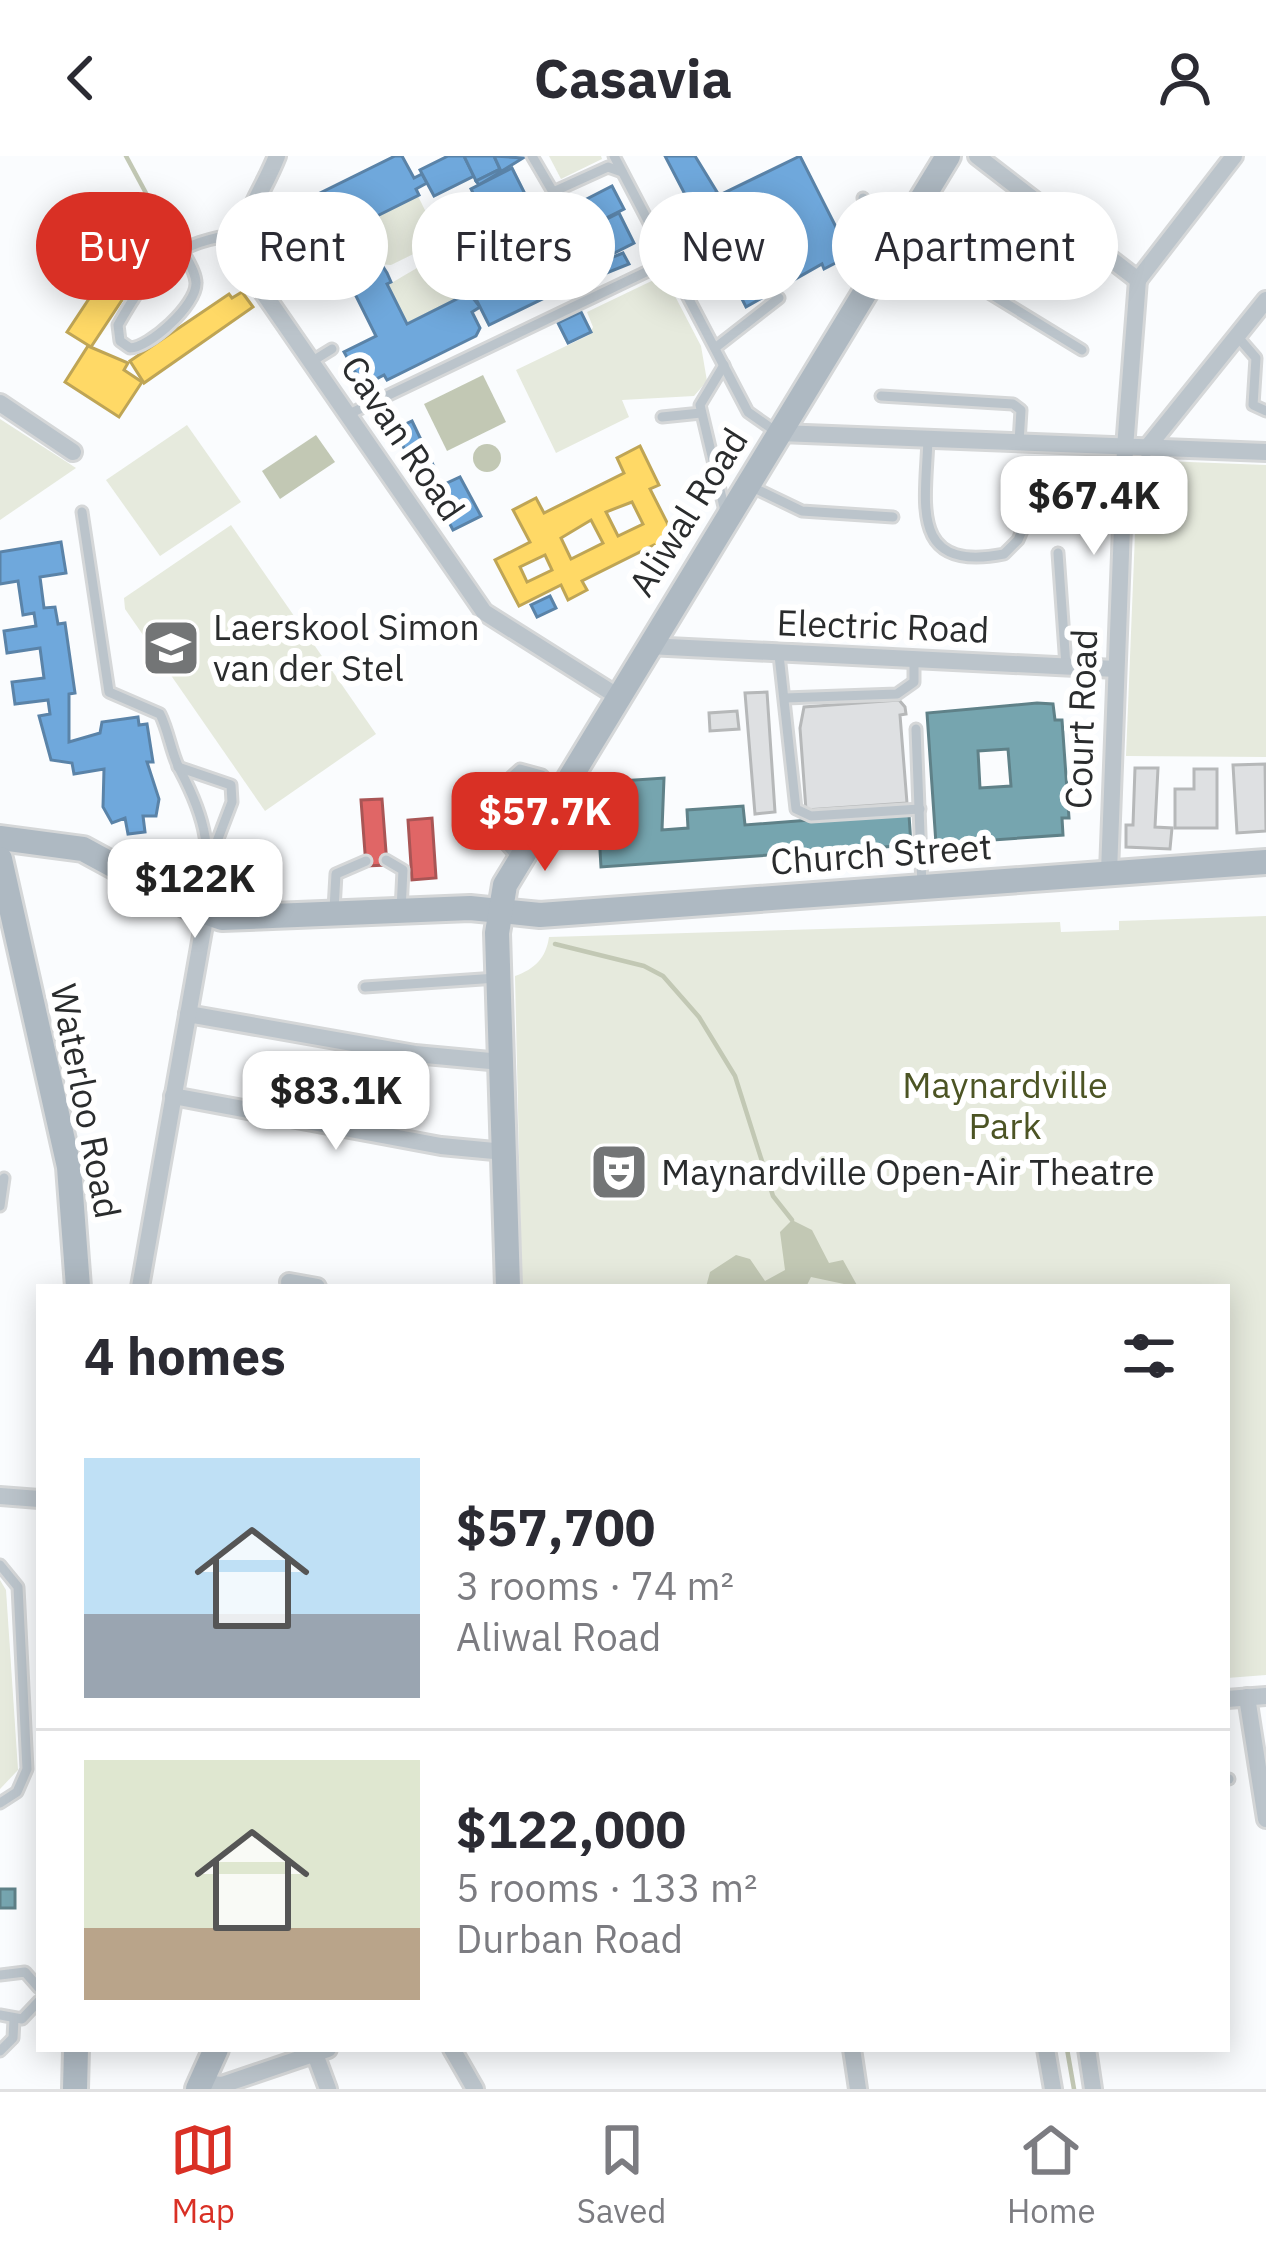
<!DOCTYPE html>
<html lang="en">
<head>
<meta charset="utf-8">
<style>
  :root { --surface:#fff; --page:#f7f7f7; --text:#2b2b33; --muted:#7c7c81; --line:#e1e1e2; --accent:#d93025 }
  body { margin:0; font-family:"IBM Plex Sans",sans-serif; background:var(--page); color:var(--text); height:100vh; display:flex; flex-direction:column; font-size:45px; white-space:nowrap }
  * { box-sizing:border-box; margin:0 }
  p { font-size:39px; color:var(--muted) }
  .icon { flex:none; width:66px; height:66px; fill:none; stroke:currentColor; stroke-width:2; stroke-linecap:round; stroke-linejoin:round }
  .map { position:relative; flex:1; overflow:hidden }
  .details { position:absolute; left:36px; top:1128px; width:1194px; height:768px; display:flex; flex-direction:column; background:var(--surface); border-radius:0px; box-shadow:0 6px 30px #0003 }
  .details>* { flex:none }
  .hud { position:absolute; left:36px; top:36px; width:1194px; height:108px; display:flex; gap:24px }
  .price { position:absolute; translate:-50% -102px; padding:0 27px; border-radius:24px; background:#fff; color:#222; font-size:39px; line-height:78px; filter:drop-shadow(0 3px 6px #0008) }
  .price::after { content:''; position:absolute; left:50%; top:72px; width:36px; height:27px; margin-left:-18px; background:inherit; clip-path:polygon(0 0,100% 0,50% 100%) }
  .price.active { background:var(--accent); color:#fff }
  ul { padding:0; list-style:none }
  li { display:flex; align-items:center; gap:36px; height:300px; padding:0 48px }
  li+li { border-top:3px solid var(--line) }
  li span { display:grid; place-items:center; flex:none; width:336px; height:240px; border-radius:0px; color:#555 }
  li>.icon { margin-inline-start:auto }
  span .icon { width:144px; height:144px; fill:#fffc; stroke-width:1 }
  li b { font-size:51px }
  h2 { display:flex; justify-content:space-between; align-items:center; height:144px; padding:0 48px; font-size:51px }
  .pill { padding:0 42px; border-radius:54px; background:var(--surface); box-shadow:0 6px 30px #0003; font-size:42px; line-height:108px }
  .pill.active { background:var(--accent); color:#fff }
  header { display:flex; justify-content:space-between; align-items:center; height:156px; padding:0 48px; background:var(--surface); font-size:54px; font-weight:700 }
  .menu { display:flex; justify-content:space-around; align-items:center; height:168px; border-top:3px solid var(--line); background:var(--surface); font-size:33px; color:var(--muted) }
  .menu a { display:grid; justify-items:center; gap:6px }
  .menu .active { color:var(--accent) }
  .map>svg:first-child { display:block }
  .green { fill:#e6eadd }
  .water { fill:#c2c8b4 }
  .homes { fill:#ffd966; stroke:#bfa555; stroke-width:3; fill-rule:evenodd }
  .shops { fill:#e06666; stroke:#a95555; stroke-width:3 }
  .schools { fill:#6fa8dc; stroke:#5a83a8; stroke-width:3; fill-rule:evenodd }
  .public { fill:#76a5af; stroke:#5f8188; stroke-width:3; fill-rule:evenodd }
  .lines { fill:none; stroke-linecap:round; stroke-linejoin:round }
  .stream { stroke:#c2c8b4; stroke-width:4.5 }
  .building { fill:#dee0e2; stroke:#b6b8b9; stroke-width:3 }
  .lane-casing { stroke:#d5d7d8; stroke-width:15 }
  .street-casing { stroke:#d5d7d8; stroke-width:22 }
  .secondary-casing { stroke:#d5d7d8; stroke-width:30 }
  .lane { stroke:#bbc4cb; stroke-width:9 }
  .street { stroke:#bbc4cb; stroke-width:16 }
  .secondary { stroke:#aeb9c2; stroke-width:24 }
  .labels { text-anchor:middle; stroke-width:12; stroke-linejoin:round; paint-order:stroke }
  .street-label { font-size:36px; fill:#2a2c2d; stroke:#fff }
  .poi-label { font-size:36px; fill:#2a2c2d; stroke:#fff; text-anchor:start }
  .park-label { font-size:36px; fill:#4c5424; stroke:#fff }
</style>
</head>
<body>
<header><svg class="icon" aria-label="back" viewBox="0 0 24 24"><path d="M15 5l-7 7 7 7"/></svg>Casavia<svg class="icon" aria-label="person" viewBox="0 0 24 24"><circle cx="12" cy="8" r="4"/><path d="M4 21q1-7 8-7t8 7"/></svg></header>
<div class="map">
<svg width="1266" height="1933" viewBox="0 0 1266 1933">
  <rect width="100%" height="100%" fill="#fafcfe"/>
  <!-- green -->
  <g class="green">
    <polygon points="549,0 601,0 602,3 561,23"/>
    <polygon points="418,40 440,85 391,109 377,108 358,70"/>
    <polygon points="446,95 467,137 407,167 388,129"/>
    <polygon points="664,119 701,190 707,225 694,240 622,244 629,261 556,297 516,214 589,179 593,171 587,156"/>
    <polygon points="0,263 76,312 0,364"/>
    <polygon points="187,269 241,346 160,400 106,324"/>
    <polygon points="1138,304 1266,309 1266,601 1126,600"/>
    <polygon points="231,369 376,578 265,655 125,453 124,442"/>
    <path d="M1266,760V1519L1227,1522V1131H522L515,820C535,813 546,802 549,781L1060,766L1061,776L1119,774V765Z"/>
    <polygon points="0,1424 6,1434 18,1614 0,1633"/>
  </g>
  <!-- water -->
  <g class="water">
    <polygon points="483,219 506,266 447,295 424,248"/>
    <polygon points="316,279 335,306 280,343 262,315"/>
    <circle cx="487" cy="302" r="14"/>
    <polygon points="792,1064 812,1074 829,1107 843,1104 858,1131 811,1121 806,1131 706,1131 710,1116 736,1099 750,1103 765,1125 785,1114 780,1076"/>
  </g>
  <!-- homes -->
  <g class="homes">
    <polygon points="143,61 167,76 91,191 67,176"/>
    <polygon points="242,136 253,151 144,227 130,205 229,138 232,142"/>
    <polygon points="88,190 128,207 124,214 142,226 119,261 65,226"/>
    <path d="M640,290L659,329L650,333L678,388L659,398L654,389L582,425L587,434L568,444L561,429L519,450L495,404L530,386L513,354L536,342L544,357L624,317L617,302ZM632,346L643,368L618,380L606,356ZM591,364L603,387L571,403L561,382ZM545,399L552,414L527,426L520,411Z"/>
  </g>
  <!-- shops -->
  <g class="shops">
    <polygon points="382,643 387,709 366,710 361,644"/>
    <polygon points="432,662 436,722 412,724 408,664"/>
  </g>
  <!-- schools -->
  <g class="schools">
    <polygon points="395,0 402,0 414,22 422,18 427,27 416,33 419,39 357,70 387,117 391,126 387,128 407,168 469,137 480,151 472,156 480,172 476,180 387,224 384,219 363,230 344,196 376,180 329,86 285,107 271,79 306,61 300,47"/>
    <polygon points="448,0 464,0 474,20 434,40 420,14"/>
    <polygon points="464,0 494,0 500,13 476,25"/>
    <polygon points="494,0 523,2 479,29 476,25 500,13"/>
    <polygon points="665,0 695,0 717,36 691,50"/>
    <path d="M800,0L840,79L837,84L845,102L824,113L822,108L746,151L737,133L732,136L707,74L701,77L689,54ZM773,46L789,78L761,92L766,102L755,107L734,65Z"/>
    <polygon points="512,12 526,40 533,43 543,75 532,80 538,93 508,107 471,33"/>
    <polygon points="612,30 624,53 560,85 548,63"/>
    <polygon points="619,57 634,87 583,113 567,83"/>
    <polygon points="550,66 561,87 568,84 583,113 623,97 629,108 574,130 562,106 541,110 533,95 538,93 532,80"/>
    <polygon points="533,95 541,110 562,106 573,128 489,169 476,143 486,137 480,126 493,119 499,131 519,121 512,106"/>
    <polygon points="581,156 591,176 568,187 558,167"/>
    <polygon points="412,265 437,317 428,327 420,326 395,273"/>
    <polygon points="460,321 481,360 453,374 432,334"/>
    <polygon points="61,386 66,417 40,421 44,452 55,451 58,468 65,467 75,537 69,538 69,586 100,577 102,566 138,561 139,569 147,568 153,606 147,606 159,643 156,660 143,660 145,676 128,678 125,662 112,667 103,651 104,613 74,618 72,607 51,604 39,560 50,558 48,544 15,548 12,526 44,522 40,492 7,497 4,475 36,470 34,457 23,459 18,425 0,428 0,396"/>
    <polygon points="550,440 556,452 537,461 531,449"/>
  </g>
  <!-- public -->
  <g class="public">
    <path d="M1037,547L1053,548L1055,564H1062L1069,662H1062L1063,679L936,688L927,557ZM1008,593L1011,630L980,632L978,595Z"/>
    <polygon points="664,622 662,674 688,672 687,654 743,650 745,669 900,657 909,659 911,689 601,711 599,678 634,676 633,664 608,666 606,626"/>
    <rect x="0" y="1733" width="15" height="19"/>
  </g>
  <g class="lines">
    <!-- stream -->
    <g class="stream">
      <polyline points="126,0 147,39"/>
      <polyline points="555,788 644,810 663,820 699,861 735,920 773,1040 792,1064"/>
      <polyline points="1067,1893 1074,1933"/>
    </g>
  </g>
  <!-- building -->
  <g class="building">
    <polygon points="767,536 775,656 755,658 745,537"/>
    <polygon points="899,544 905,551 906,558 900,559 907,647 806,654 800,572 804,551"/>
    <polygon points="737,555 739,573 710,575 709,557"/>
    <polygon points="1265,608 1266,675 1237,677 1233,609"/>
    <polygon points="1135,612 1158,612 1155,671 1172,672 1170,693 1126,691 1126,669 1133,669"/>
    <polygon points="1194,613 1217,613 1217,672 1175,672 1175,633 1194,633"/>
  </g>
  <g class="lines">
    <defs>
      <g id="lane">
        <polyline points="532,0 553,36 608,11 622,16"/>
        <polyline points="614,0 748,256 775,275"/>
        <polyline points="863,42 888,90"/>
        <polyline points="899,82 1082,194"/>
        <path d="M181,91C186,102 196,116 196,127C197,149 149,192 130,192L120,185L118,169C153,107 173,86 245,77"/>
        <polyline points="1237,180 1256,202 1253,249 1266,255"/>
        <polyline points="715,192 779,142"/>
        <polyline points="311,206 332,193"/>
        <polyline points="724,209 700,249 725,355"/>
        <polyline points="881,240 1013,248 1021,254 1019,286"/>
        <polyline points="347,259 669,105"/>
        <polyline points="662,261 701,257"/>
        <path d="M928,283C926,346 908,417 1004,398L1018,384L1037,340"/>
        <polyline points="748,329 802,355 893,361"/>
        <path d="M82,356L109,536L160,558C169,576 171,597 180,614C205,661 216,700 198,753"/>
        <polyline points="1058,397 1066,510"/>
        <polyline points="779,499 796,653 811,660 920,653"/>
        <polyline points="785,542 897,538 914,526 914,505"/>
        <polyline points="916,573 922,731"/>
        <polyline points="178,611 231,629 232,646 211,701"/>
        <polyline points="518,702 488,669 499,632 520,613 542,619 559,636"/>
        <polyline points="386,704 403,714 401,754"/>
        <polyline points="334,753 336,718 366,705"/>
        <polyline points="365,831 497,822"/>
        <polyline points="0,1050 4,1022"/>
        <polyline points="0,1409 18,1431 27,1613 17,1636 0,1647"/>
        <polyline points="1227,1623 1229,1623"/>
        <polyline points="0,1819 25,1816 39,1832"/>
        <polyline points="0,1859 22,1863 39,1845"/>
        <polyline points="0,1895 13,1882 14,1864"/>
      </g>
      <g id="street">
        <path d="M277,0C257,51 228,70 258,129L484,456L617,540"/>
        <polyline points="977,0 1138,124"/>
        <polyline points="1138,124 1234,0"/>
        <polyline points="0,247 73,296"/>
        <polyline points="780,277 1266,296"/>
        <polyline points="1146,293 1266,144"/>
        <polyline points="648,490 1116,513"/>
        <polyline points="1109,716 1125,292 1138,124"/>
        <polyline points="188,858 415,898 501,906"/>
        <polyline points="173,940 441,990 505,996"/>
        <polyline points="289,1126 317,1131"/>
        <polyline points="140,1131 206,757"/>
        <polyline points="0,1340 39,1343"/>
        <polyline points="1247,1541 1266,1663"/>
        <polyline points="1227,1543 1266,1540"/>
        <polyline points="452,1893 475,1933"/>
        <polyline points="852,1893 858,1933"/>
        <polyline points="1046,1893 1053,1933"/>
        <polyline points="1087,1893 1093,1933"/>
        <polyline points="315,1898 328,1933"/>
        <polyline points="201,1927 222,1929 328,1893"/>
      </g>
      <g id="secondary">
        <polyline points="0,682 83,693 190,751 222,762 470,752 540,759 1266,706"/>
        <polyline points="0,703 69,1011 78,1131"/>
        <polyline points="508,1131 497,777 505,729 948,0"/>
        <polyline points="75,1933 76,1893"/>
        <polyline points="198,1933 216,1893"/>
      </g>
    </defs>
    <!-- lane casing -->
    <use href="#lane" class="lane-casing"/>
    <!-- street casing -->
    <use href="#street" class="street-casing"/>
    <!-- secondary casing -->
    <use href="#secondary" class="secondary-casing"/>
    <!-- lane -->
    <use href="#lane" class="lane"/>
    <!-- street -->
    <use href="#street" class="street"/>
    <!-- secondary -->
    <use href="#secondary" class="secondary"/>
  </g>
  <!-- icons -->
  <defs>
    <symbol id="school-square" viewBox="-11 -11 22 22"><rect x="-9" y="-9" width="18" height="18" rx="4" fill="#737576" stroke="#fff"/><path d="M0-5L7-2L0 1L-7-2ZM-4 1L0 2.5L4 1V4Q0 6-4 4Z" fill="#fff"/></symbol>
    <symbol id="theatre-square" viewBox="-11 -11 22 22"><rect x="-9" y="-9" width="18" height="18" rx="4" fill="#737576" stroke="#fff"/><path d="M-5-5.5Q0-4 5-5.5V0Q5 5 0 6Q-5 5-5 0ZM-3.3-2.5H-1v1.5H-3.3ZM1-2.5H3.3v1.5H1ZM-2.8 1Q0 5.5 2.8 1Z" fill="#fff"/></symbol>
  </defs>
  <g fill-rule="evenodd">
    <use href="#school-square" x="138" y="459" width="66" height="66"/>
    <use href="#theatre-square" x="586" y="983" width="66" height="66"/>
  </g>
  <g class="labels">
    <!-- street labels -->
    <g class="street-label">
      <text transform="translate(403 282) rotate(56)" y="13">Cavan Road</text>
      <text transform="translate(688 356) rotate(-58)" y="13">Aliwal Road</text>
      <text transform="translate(883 470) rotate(2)" y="13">Electric Road</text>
      <text transform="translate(1081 563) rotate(-88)" y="13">Court Road</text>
      <text transform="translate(881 698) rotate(-4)" y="13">Church Street</text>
      <text transform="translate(86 945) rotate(79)" y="13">Waterloo Road</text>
    </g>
    <!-- poi labels -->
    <g class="poi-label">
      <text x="213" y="484">Laerskool Simon<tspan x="213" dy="41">van der Stel</tspan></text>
      <text x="661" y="1029">Maynardville Open-Air Theatre</text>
    </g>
    <!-- park labels -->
    <g class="park-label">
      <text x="1005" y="942">Maynardville<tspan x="1005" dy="41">Park</tspan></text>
    </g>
  </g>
</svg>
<b class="price" style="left:1094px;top:402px">$67.4K</b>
<b class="price active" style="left:545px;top:718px">$57.7K</b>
<b class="price" style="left:195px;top:785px">$122K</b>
<b class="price" style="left:336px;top:997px">$83.1K</b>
<div class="hud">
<a class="pill active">Buy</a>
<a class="pill">Rent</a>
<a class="pill">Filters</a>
<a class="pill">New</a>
<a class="pill">Apartment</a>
</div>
<section class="details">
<h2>4 homes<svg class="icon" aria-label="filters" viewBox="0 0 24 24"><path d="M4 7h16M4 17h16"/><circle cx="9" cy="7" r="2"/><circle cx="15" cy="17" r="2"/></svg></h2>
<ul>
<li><span style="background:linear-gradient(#bfe0f5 65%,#9aa5b1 0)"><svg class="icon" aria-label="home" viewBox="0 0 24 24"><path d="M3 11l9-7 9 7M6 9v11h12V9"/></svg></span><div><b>$57,700</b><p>3 rooms · 74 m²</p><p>Aliwal Road</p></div></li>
<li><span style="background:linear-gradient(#dfe7d0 70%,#b9a48a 0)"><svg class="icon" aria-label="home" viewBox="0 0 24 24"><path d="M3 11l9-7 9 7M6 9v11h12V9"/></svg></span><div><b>$122,000</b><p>5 rooms · 133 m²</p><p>Durban Road</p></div></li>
</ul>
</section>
</div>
<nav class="menu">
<a class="active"><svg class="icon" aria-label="map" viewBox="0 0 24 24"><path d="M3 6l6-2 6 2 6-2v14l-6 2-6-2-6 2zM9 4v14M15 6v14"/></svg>Map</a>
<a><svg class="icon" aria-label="saved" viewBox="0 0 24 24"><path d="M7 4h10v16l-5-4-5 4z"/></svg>Saved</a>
<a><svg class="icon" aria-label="home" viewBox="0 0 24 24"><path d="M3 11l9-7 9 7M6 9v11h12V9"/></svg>Home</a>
</nav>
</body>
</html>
